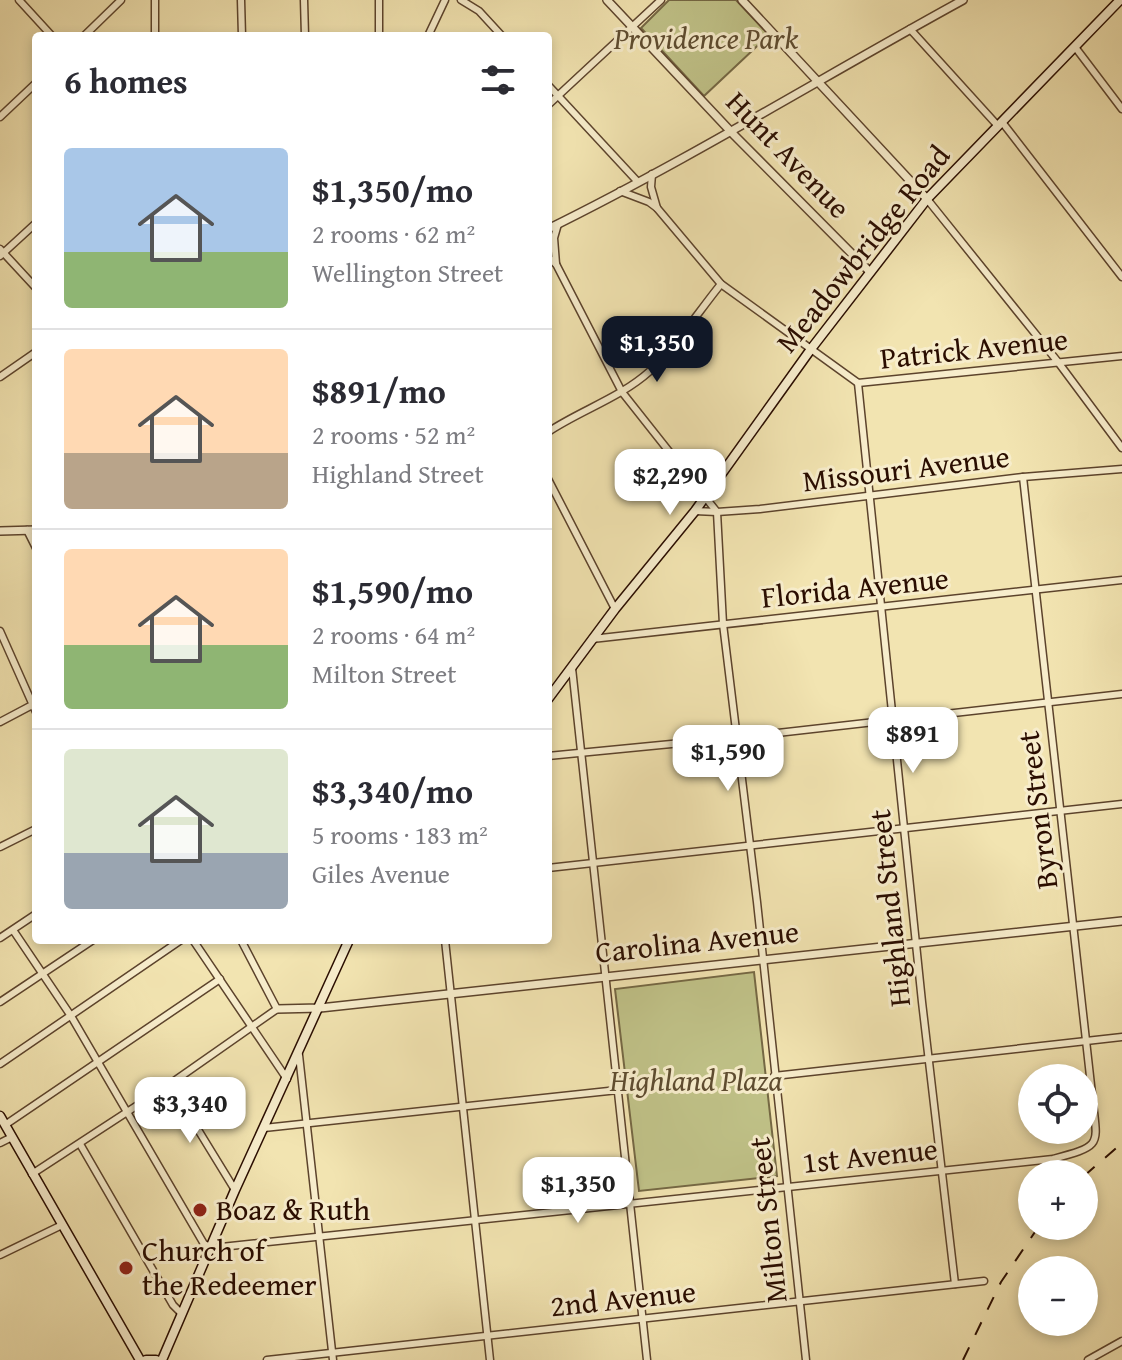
<!DOCTYPE html>
<html lang="en">
<head>
<meta charset="utf-8">
<style>
  :root { --surface:#fff; --page:#f2f2f3; --text:#2b2b33; --muted:#7c7c81; --line:#e1e1e2; --accent:#111827 }
  body { margin:0; font-family:"Gentium Book Plus",serif; background:var(--page); color:var(--text); height:100vh; display:flex; flex-direction:column; font-size:30px; white-space:nowrap }
  * { box-sizing:border-box; margin:0 }
  p { font-size:26px; color:var(--muted) }
  .icon { flex:none; width:44px; height:44px; fill:none; stroke:currentColor; stroke-width:2; stroke-linecap:round; stroke-linejoin:round }
  .map { position:relative; flex:1; overflow:hidden }
  .details { position:absolute; left:32px; top:32px; width:520px; height:912px; display:flex; flex-direction:column; background:var(--surface); border-radius:8px; box-shadow:0 4px 12px #0003 }
  .details>* { flex:none }
  .fabs { position:absolute; left:1018px; top:1064px; display:grid; gap:16px }
  .fabs a { display:grid; place-items:center; width:80px; height:80px; border-radius:50%; background:var(--surface); box-shadow:0 4px 12px #0003; font-size:40px }
  .price { position:absolute; translate:-50% -68px; padding:0 18px; border-radius:16px; background:#fff; color:#222; font-size:26px; line-height:52px; filter:drop-shadow(0 2px 4px #0008) }
  .price::after { content:''; position:absolute; left:50%; top:48px; width:24px; height:18px; margin-left:-12px; background:inherit; clip-path:polygon(0 0,100% 0,50% 100%) }
  .price.on { background:var(--accent); color:#fff }
  ul { padding:0; list-style:none }
  li { display:flex; align-items:center; gap:24px; height:200px; padding:0 32px }
  li+li { border-top:2px solid var(--line) }
  li span { display:grid; place-items:center; flex:none; width:224px; height:160px; border-radius:8px; color:#555 }
  li>.icon { margin-inline-start:auto }
  span .icon { width:96px; height:96px; fill:#fffc; stroke-width:1 }
  li b { font-size:34px }
  h2 { display:flex; justify-content:space-between; align-items:center; height:96px; padding:0 32px; font-size:34px }
  .map>svg:first-child { display:block }
  .green { fill:#c0c288; stroke:#756844; stroke-width:2 }
  .lines { fill:none; stroke-linecap:round; stroke-linejoin:round }
  .minor-casing { stroke:#5c432c; stroke-width:9 }
  .tertiary-casing { stroke:#5c432c; stroke-width:10 }
  .secondary-casing { stroke:#2a0d00; stroke-width:11 }
  .minor { stroke:#f7edcc; stroke-width:6 }
  .tertiary { stroke:#f7edcc; stroke-width:7 }
  .secondary { stroke:#f7edcc; stroke-width:8 }
  .rail { stroke:#2a0d00; stroke-width:2; stroke-dasharray:14 14; stroke-linecap:butt }
  .poi-dot { fill:#8f2418; stroke:#f7edcc; stroke-width:3 }
  .labels { text-anchor:middle; stroke-width:6; stroke-linejoin:round; paint-order:stroke }
  .park-label { font-size:30px; font-style:italic; fill:#5e4c30; stroke:#f7edcc }
  .street-label { font-size:30px; fill:#2a0d00; stroke:#f7edcc }
  .poi-label { font-size:30px; fill:#2a0d00; stroke:#f7edcc; text-anchor:start }
</style>
</head>
<body>
<div class="map">
<svg width="1122" height="1360" viewBox="0 0 1122 1360">
  <rect width="100%" height="100%" fill="#f2e4b1"/>
  <filter id="stains"><feTurbulence type="fractalNoise" baseFrequency=".0025" numOctaves="4"/><feColorMatrix values="0 0 0 0 .2 0 0 0 0 .09 0 0 0 0 .02 0 0 0 .5 -.17"/></filter>
  <radialGradient id="worn" r=".72"><stop offset=".6" stop-color="#630" stop-opacity="0"/><stop offset="1" stop-color="#630" stop-opacity=".3"/></radialGradient>
  <!-- green -->
  <g class="green">
    <polygon points="669,0 736,0 769,35 704,96 641,28"/>
    <polygon points="754,972 777,1176 639,1191 615,989"/>
  </g>
  <g class="lines">
    <defs>
      <g id="minor">
        <polyline points="19,0 52,36"/>
        <polyline points="241,0 242,36"/>
        <polyline points="304,0 305,36"/>
        <polyline points="461,0 479,11 502,36"/>
        <polyline points="910,29 998,126"/>
        <polyline points="84,36 121,0"/>
        <polyline points="155,36 155,0"/>
        <polyline points="379,36 379,0"/>
        <polyline points="428,36 445,0"/>
        <polyline points="1075,47 1122,109"/>
        <polyline points="548,85 637,181"/>
        <polyline points="548,105 661,0"/>
        <polyline points="0,117 36,83"/>
        <polyline points="1002,122 1122,277"/>
        <polyline points="652,174 651,187 657,208"/>
        <polyline points="620,191 649,202 657,208 721,284 858,383 1122,356"/>
        <polyline points="927,199 1058,362 1122,448"/>
        <polyline points="0,249 36,288"/>
        <polyline points="0,256 36,223"/>
        <polyline points="548,257 556,264 622,392 717,512 723,624 757,902 806,1360"/>
        <polyline points="556,264 554,238 558,224"/>
        <polyline points="0,377 36,352"/>
        <polyline points="858,383 922,1002 955,1284"/>
        <path d="M548,432C581,410 620,398 650,371C675,348 699,311 721,284"/>
        <polyline points="548,479 615,609"/>
        <polyline points="695,511 717,512 760,509 1023,477 1122,469"/>
        <polyline points="27,530 36,548"/>
        <polyline points="0,631 36,712"/>
        <polyline points="592,639 1122,580"/>
        <polyline points="572,668 647,1360"/>
        <polyline points="0,722 36,703"/>
        <polyline points="548,756 733,738 1122,694"/>
        <polyline points="0,847 36,829"/>
        <polyline points="548,868 1122,804"/>
        <path d="M13,930L71,1016L204,1244L212,1248L1053,1159C1105,1145 1097,1146 1092,1094L1023,477"/>
        <polyline points="0,938 36,914"/>
        <polyline points="193,940 287,1079"/>
        <polyline points="445,940 490,1360"/>
        <polyline points="0,1002 93,940"/>
        <polyline points="299,1055 333,1360"/>
        <polyline points="0,1064 181,940"/>
        <polyline points="774,1076 1122,1037"/>
        <polyline points="170,1084 235,1190"/>
        <polyline points="5,1125 220,979"/>
        <polyline points="264,1128 618,1090"/>
        <polyline points="0,1143 12,1137"/>
        <polyline points="80,1144 173,1305 181,1313"/>
        <polyline points="32,1174 170,1084 277,1009 241,940"/>
        <polyline points="0,1255 62,1225"/>
        <polyline points="267,1360 984,1281"/>
        <polyline points="1088,1360 1122,1341"/>
      </g>
      <g id="tertiary">
        <polyline points="607,0 735,136 870,272"/>
        <polyline points="742,0 927,199"/>
        <path d="M548,229C690,159 824,76 963,0"/>
        <polyline points="0,531 36,530"/>
        <polyline points="277,1009 320,1008 1122,921"/>
      </g>
      <g id="secondary">
        <polyline points="548,699 615,609 695,511 811,349 927,199 1120,0"/>
        <polyline points="0,1116 140,1360"/>
        <polyline points="146,1360 156,1360"/>
        <polyline points="162,1360 235,1190 349,940"/>
      </g>
    </defs>
    <!-- minor casing -->
    <use href="#minor" class="minor-casing"/>
    <!-- tertiary casing -->
    <use href="#tertiary" class="tertiary-casing"/>
    <!-- secondary casing -->
    <use href="#secondary" class="secondary-casing"/>
    <!-- minor -->
    <use href="#minor" class="minor"/>
    <!-- tertiary -->
    <use href="#tertiary" class="tertiary"/>
    <!-- secondary -->
    <use href="#secondary" class="secondary"/>
    <!-- rail -->
    <g class="rail">
      <polyline points="1084,1176 1122,1143"/>
      <polyline points="963,1360 1001,1282 1039,1226"/>
    </g>
  </g>
  <!-- markers -->
  <g class="poi-dot">
    <circle cx="200" cy="1210" r="8"/>
    <circle cx="126" cy="1268" r="8"/>
  </g>
  <g class="labels">
    <!-- park labels -->
    <g class="park-label">
      <text x="706" y="49">Providence Park</text>
      <text x="696" y="1091">Highland Plaza</text>
    </g>
    <!-- street labels -->
    <g class="street-label">
      <text transform="translate(788 155) rotate(46)" y="10">Hunt Avenue</text>
      <text transform="translate(863 249) rotate(-51)" y="10">Meadowbridge Road</text>
      <text transform="translate(974 349) rotate(-6)" y="10">Patrick Avenue</text>
      <text transform="translate(906 469) rotate(-7)" y="10">Missouri Avenue</text>
      <text transform="translate(855 588) rotate(-6)" y="10">Florida Avenue</text>
      <text transform="translate(1038 810) rotate(-97)" y="10">Byron Street</text>
      <text transform="translate(890 908) rotate(-96)" y="10">Highland Street</text>
      <text transform="translate(697 942) rotate(-6)" y="10">Carolina Avenue</text>
      <text transform="translate(870 1156) rotate(-6)" y="10">1st Avenue</text>
      <text transform="translate(768 1220) rotate(-96)" y="10">Milton Street</text>
      <text transform="translate(623 1299) rotate(-6)" y="10">2nd Avenue</text>
    </g>
    <!-- poi labels -->
    <g class="poi-label">
      <text x="216" y="1220">Boaz &amp; Ruth</text>
      <text x="142" y="1261">Church of<tspan x="142" dy="34">the Redeemer</tspan></text>
    </g>
  </g>
  <rect width="100%" height="100%" filter="url(#stains)"/>
  <rect width="100%" height="100%" fill="url(#worn)"/>
</svg>
<div class="fabs">
<a><svg class="icon" aria-label="locate" viewBox="0 0 24 24"><circle cx="12" cy="12" r="6"/><path d="M12 2v4M12 18v4M2 12h4M18 12h4"/></svg></a>
<a>+</a>
<a>−</a>
</div>
<b class="price on" style="left:657px;top:384px">$1,350</b>
<b class="price" style="left:670px;top:517px">$2,290</b>
<b class="price" style="left:913px;top:775px">$891</b>
<b class="price" style="left:728px;top:793px">$1,590</b>
<b class="price" style="left:190px;top:1145px">$3,340</b>
<b class="price" style="left:578px;top:1225px">$1,350</b>
<section class="details">
<h2>6 homes<svg class="icon" aria-label="filters" viewBox="0 0 24 24"><path d="M4 7h16M4 17h16"/><circle cx="9" cy="7" r="2"/><circle cx="15" cy="17" r="2"/></svg></h2>
<ul>
<li><span style="background:linear-gradient(#a9c7e8 65%,#8fb573 0)"><svg class="icon" aria-label="home" viewBox="0 0 24 24"><path d="M3 11l9-7 9 7M6 9v11h12V9"/></svg></span><div><b>$1,350/mo</b><p>2 rooms · 62 m²</p><p>Wellington Street</p></div></li>
<li><span style="background:linear-gradient(#ffd9b3 65%,#b9a48a 0)"><svg class="icon" aria-label="home" viewBox="0 0 24 24"><path d="M3 11l9-7 9 7M6 9v11h12V9"/></svg></span><div><b>$891/mo</b><p>2 rooms · 52 m²</p><p>Highland Street</p></div></li>
<li><span style="background:linear-gradient(#ffd9b3 60%,#8fb573 0)"><svg class="icon" aria-label="home" viewBox="0 0 24 24"><path d="M3 11l9-7 9 7M6 9v11h12V9"/></svg></span><div><b>$1,590/mo</b><p>2 rooms · 64 m²</p><p>Milton Street</p></div></li>
<li><span style="background:linear-gradient(#dfe7d0 65%,#9aa5b1 0)"><svg class="icon" aria-label="home" viewBox="0 0 24 24"><path d="M3 11l9-7 9 7M6 9v11h12V9"/></svg></span><div><b>$3,340/mo</b><p>5 rooms · 183 m²</p><p>Giles Avenue</p></div></li>
</ul>
</section>
</div>
</body>
</html>
